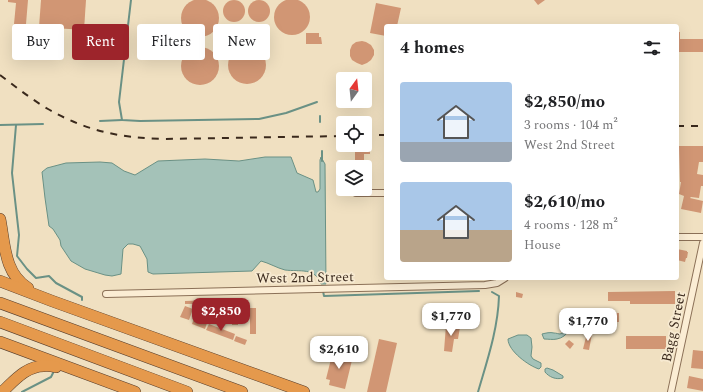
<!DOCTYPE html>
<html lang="en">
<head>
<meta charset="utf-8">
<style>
  :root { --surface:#fff; --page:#f2f2f2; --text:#202124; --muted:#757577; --accent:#9d242b }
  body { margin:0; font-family:Spectral,serif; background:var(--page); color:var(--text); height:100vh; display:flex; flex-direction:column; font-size:15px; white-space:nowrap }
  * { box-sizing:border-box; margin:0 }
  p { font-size:13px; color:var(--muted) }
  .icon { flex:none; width:22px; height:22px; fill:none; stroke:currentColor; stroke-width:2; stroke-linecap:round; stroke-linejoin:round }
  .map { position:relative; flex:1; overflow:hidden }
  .side { position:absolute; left:384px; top:24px; width:295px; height:256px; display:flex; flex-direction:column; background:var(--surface); border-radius:4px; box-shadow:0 4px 16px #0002 }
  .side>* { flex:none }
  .hud { position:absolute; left:12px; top:24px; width:312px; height:36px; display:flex; gap:8px }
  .needle { width:26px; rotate:15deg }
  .controls { position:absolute; left:336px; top:72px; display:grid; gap:8px }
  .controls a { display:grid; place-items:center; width:36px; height:36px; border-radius:4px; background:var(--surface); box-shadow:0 4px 16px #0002; font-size:20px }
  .price { position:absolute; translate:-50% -34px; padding:0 9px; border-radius:8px; background:#fff; color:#222; font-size:13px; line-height:26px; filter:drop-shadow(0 1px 2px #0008) }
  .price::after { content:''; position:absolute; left:50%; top:24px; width:12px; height:9px; margin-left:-6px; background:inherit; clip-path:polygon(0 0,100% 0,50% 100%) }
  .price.selected { background:var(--accent); color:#fff }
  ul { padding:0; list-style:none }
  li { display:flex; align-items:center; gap:12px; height:100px; padding:0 16px }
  li span { display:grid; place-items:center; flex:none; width:112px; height:80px; border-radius:4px; color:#555 }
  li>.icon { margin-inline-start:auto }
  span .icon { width:48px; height:48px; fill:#fffc; stroke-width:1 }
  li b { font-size:17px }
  h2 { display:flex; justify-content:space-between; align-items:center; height:48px; padding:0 16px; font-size:17px }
  .tag { padding:0 14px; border-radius:4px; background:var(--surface); box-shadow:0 4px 16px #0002; font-size:14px; line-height:36px }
  .tag.selected { background:var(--accent); color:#fff }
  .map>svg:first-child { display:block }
  .water { fill:#a4c2b8; stroke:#6a9185 }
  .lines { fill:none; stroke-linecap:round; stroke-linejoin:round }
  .stream { stroke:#6a9185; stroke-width:2 }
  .building { fill:#d19674 }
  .street-casing { stroke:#8b7057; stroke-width:8 }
  .highway-casing { stroke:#583e2c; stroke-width:12 }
  .street { stroke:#fbedd4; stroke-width:6 }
  .highway { stroke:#e5994c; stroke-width:11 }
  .rail { stroke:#3a291c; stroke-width:2; stroke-dasharray:7 7; stroke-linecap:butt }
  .labels { text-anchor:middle; stroke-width:3.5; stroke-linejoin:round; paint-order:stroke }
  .street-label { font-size:14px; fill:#3a291c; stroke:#f7ead1 }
</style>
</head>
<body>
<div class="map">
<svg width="703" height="392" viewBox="0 0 703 392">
  <rect width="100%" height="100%" fill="#f0e0c1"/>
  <!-- water -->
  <g class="water">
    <path d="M265,157H291L297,173L313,180L316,192H318L320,189V160L321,157L325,164L326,284H321C315,267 300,272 285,270C277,268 269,263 261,261L252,271L153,274L148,272L147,259L140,246L133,244H128L123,249L121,274L112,276L105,275L85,269L71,261L61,246L60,240L53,229L49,226L45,198L42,172L47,168L66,163L100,162L112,163L124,171L135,175L158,161L205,159L239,161Z"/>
    <path d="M574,317C572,326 568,337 557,339C553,340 548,339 544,339L542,334C546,333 550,332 554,333C556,333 559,334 560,334C568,332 571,322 574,317Z"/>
    <path d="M518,335H527L531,338L532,347L531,356L533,359L541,363V367L539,369C529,366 508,351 508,339Z"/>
    <path d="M547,368L553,370L563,376V378C556,380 549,377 545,372V369Z"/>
  </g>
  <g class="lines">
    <!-- stream -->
    <g class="stream">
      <polyline points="131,0 119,102 122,120 140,121 259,119 286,113 317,102"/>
      <polyline points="320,116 320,122"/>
      <polyline points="100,121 122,120"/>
      <polyline points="0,125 43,124"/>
      <polyline points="16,125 12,173 19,235 17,256 27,269 36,278 49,276 56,283 82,297 82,300"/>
      <polyline points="322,151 322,161"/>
      <polyline points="323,291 324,296 479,291"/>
      <polyline points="22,392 51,377 53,373"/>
      <path d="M478,392C487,361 498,329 499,296L492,292"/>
    </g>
  </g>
  <!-- building -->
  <g class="building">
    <circle cx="200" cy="18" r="19"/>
    <circle cx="292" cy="17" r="18"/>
    <circle cx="259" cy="11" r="11"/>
    <circle cx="234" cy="11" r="11"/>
    <polygon points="8,0 28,0 26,24 14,24 16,3 8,2"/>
    <polygon points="41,0 86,0 84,30 39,27"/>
    <polygon points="534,0 545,0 538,5"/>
    <polygon points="376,3 401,8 397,26 386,26 386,36 370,33"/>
    <polygon points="240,27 254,27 254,40 225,40 225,28 240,28"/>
    <polygon points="677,32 680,32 680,39 703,39 703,52 677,52"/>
    <polygon points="306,33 319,33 319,37 321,37 322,44 306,44"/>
    <polygon points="89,39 98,39 98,45 89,44"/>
    <polygon points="362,41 366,42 371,45 374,50 374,55 371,60 367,63 362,65 357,63 352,60 350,56 350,50 352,45 356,42"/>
    <circle cx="247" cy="65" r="19"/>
    <circle cx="200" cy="66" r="19"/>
    <polygon points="365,144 370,144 370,154 364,154 364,167 355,167 355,145"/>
    <polygon points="679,146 703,146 703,162 699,162 697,174 703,175 703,186 701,186 699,198 691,197 690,198 703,201 701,213 681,209 684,196 679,194 681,182 680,182"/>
    <polygon points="677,249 687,251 687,252 688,252 687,258 686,258 685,262 677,260"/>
    <polygon points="675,291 675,304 630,304 630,301 608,301 608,292"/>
    <polygon points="516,292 523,294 522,298 516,297"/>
    <polygon points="241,299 241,303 185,304 185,301"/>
    <polygon points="185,306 193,309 189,320 180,317"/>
    <polygon points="464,307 469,308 469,313 471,313 470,316 469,316 467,323 462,322 463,318 462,318"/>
    <rect x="250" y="308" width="6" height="26"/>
    <polygon points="209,310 238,310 238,325 232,325 232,323 229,323 229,322 226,322 226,321 220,321 220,318 215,318 215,317 212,317 212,315 209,315"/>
    <rect x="611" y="313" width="8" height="9"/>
    <polygon points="194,318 207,323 205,329 192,324"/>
    <polygon points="209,324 235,334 233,340 206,330"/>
    <polygon points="446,325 460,327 458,339 454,339 452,352 444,351"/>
    <polygon points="587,333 592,334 589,350 583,349"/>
    <polygon points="236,336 247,340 245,345 234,341"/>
    <rect x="626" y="336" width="40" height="13"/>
    <polygon points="379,339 397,343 386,392 367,392"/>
    <polygon points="569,340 574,344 570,349 565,344"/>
    <polygon points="693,350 703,351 703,369 691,368"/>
    <polygon points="333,351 353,356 345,389 329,385 330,380 326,379"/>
    <polygon points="689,376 703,379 703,391 687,388"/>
  </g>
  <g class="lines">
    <defs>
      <g id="street">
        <polyline points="356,193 386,193"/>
        <polyline points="677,237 703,237"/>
        <polyline points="106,294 485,285 497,283 505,278"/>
        <polyline points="671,392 703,243"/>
      </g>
      <g id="highway">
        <path d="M0,219C5,244 4,273 28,288"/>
        <polyline points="0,281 52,301 304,392"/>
        <polyline points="0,303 242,392"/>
        <polyline points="0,322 187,392"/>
        <polyline points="0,342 135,392"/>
        <path d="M2,392C14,381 26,366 44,366C48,365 52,366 56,367"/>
      </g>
    </defs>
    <!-- street casing -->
    <use href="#street" class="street-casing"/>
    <!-- highway casing -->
    <use href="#highway" class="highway-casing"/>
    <!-- street -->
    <use href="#street" class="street"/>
    <!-- highway -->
    <use href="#highway" class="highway"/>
    <!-- rail -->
    <g class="rail">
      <path d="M0,75C16,87 31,99 48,109C86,131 121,138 164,139L343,136"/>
      <polyline points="677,126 703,126"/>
      <polyline points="365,135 386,135"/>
    </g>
  </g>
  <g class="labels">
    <!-- street labels -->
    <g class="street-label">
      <text transform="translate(305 277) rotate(-1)" y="5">West 2nd Street</text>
      <text transform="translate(673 327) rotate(-78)" y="5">Bagg Street</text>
    </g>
  </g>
</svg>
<div class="controls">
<a><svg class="needle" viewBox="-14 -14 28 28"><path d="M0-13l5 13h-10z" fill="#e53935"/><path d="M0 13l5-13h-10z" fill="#757577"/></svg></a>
<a><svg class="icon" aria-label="locate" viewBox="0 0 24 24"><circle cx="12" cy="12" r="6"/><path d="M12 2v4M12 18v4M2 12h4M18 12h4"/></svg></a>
<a><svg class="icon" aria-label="layers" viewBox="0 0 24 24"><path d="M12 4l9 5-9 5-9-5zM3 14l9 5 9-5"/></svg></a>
</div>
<b class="price selected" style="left:221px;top:332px">$2,850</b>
<b class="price" style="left:451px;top:337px">$1,770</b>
<b class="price" style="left:588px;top:342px">$1,770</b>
<b class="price" style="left:339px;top:370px">$2,610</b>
<div class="hud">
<a class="tag">Buy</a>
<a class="tag selected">Rent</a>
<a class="tag">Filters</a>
<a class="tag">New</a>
</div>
<section class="side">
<h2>4 homes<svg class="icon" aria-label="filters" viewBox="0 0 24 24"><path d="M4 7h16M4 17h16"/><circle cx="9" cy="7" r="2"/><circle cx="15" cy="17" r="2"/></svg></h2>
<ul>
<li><span style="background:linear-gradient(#a9c7e8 75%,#9aa5b1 0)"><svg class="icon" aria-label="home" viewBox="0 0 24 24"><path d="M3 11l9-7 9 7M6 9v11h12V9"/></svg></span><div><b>$2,850/mo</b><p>3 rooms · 104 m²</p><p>West 2nd Street</p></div></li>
<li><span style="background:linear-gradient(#a9c7e8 60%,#b9a48a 0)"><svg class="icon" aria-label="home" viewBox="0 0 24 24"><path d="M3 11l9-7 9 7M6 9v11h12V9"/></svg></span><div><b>$2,610/mo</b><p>4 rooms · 128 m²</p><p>House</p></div></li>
</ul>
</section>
</div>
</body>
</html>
